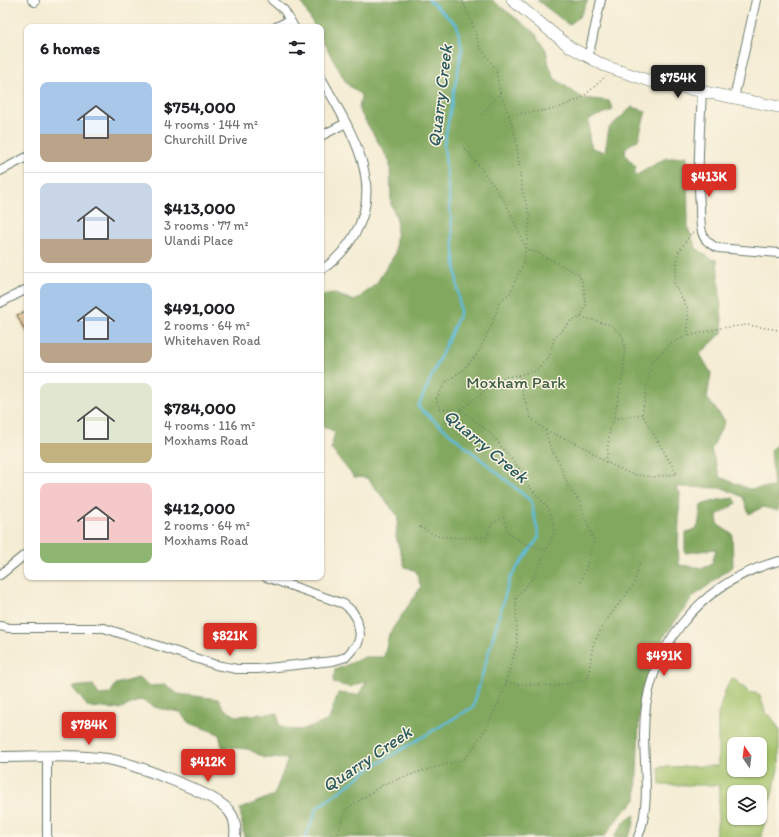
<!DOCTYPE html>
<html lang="en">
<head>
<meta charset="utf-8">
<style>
  :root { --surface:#fff; --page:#f6f6f6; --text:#202124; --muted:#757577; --line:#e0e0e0; --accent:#d93025 }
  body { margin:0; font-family:Itim,sans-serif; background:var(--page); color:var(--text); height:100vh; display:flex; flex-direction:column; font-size:15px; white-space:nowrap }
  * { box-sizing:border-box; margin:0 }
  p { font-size:13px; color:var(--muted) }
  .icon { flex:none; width:22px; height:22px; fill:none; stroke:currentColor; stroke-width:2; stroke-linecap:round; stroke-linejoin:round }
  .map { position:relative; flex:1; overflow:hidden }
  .sheet { position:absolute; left:24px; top:24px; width:300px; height:556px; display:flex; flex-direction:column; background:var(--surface); border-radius:8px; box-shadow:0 1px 3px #0004 }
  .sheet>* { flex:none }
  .needle { width:26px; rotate:346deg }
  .fabs { position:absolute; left:727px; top:737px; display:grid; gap:8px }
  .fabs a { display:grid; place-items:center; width:40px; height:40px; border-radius:8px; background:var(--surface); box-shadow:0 1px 3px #0004; font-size:20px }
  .price { position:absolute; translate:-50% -34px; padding:0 9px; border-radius:4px; background:var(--accent); color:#fff; font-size:13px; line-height:26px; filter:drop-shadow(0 1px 2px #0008) }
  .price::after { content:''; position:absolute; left:50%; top:24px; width:12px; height:9px; margin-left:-6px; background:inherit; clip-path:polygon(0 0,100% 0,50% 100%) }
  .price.on { background:#222; color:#fff }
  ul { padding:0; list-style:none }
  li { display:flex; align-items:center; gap:12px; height:100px; padding:0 16px }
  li+li { border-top:1px solid var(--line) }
  li span { display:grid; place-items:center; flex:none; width:112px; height:80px; border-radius:8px; color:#555 }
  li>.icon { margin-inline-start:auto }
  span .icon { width:48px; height:48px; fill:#fffc; stroke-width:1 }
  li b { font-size:17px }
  h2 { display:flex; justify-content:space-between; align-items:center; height:48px; padding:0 16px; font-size:17px }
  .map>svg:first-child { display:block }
  .green { fill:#a3c26a; stroke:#61804f; fill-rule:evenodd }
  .forest { fill:#82a85e; stroke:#507249 }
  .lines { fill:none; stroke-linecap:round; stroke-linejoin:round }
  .stream { stroke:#5dbcdb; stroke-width:2.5 }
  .building { fill:#d4a36a }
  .minor-casing { stroke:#6a7a6c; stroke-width:10 }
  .tertiary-casing { stroke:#6a7a6c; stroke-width:12 }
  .secondary-casing { stroke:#6a7a6c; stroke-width:12 }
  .path { stroke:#6a7a6c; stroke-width:1.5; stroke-dasharray:1 3; stroke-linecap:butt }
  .minor { stroke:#fff; stroke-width:8 }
  .tertiary { stroke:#fff; stroke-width:10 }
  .secondary { stroke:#fff; stroke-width:11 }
  .labels { text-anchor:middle; stroke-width:3; stroke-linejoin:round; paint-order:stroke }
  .park-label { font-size:17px; fill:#405e42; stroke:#fcf5e5 }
  .water-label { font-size:18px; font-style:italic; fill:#2e5d5e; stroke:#fcf5e5 }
</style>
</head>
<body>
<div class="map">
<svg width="779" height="837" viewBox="0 0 779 837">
  <rect width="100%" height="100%" fill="#fcf5e5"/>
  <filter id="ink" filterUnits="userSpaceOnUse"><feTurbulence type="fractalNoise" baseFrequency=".025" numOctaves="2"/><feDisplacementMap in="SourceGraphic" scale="8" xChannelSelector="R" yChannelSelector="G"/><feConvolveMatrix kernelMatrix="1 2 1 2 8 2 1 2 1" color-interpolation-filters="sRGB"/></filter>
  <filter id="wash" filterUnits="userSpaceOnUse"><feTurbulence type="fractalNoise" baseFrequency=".012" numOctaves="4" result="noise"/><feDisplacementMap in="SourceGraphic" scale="16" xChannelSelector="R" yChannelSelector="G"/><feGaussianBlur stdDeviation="0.9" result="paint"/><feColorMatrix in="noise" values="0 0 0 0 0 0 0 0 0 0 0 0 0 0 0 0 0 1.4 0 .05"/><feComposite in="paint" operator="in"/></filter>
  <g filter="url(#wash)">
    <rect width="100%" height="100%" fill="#f4ecd3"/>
    <!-- green -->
    <path class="green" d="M731,679L735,680L750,693H756L760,696L766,715H770L779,729V768L761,837H715L718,820L719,785H660L659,767L718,766V715L725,691ZM734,744H760V770H734ZM734,792H760V818H734Z"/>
    <!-- forest -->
    <g class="forest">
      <path d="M300,0H492L534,32L546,50L549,65L554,78L582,98L609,101L613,110L589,119V139L592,148L605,152L609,128L632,107L646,111L638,140L626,147L625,155L636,167L634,173L637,175L664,159L687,156L688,228L696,248L711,259L717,260L723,332L700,354L711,373L707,398L725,421L711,450L720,477L749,489L774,487L771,450L779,442V511L763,507L749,514L743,497L723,488L675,487L680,492L678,545L679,565L704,568L712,563L716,549L685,553V534L698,527L701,505L718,500L734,498L737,503L717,515L718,525L732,534L733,566L693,597L663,638L640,695L636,800L617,819L604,837H244L240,809L274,795L288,759L265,758L248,749L222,747L219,734L190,723L180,712L157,708L141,700L119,709L88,707L72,687L93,685L99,695L110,694L116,684L138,678L150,686L166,685L178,694L219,699L223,708L236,716L278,713L279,725C296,735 312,727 329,720L338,693L358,695L367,681L350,687L333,683L335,670L365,657H384L389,634L421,587L416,571L405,567L396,537L398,516L367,478L354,477L331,449L335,432L321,425V295L332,293L355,301L376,284L395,254L397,219L391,204L390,162L359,110L361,95L347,84L321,38V27H315Z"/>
      <polygon points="537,0 588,0 580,16 569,25"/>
      <polygon points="635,815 633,827 628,837 614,837 626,820"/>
    </g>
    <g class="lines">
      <!-- stream -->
      <polyline class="stream" points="306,837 317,808 372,767 473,707 510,578 539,537 531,501 418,407 460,313 444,144 462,49 457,25 429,0"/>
    </g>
    <g id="blocks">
      <!-- building -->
      <polygon class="building" points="27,311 27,335 17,315"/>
    </g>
  </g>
  <g filter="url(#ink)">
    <use href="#blocks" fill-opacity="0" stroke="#6a7a6c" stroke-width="1"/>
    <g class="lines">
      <defs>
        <g id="minor">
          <polyline points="32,0 35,2"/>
          <polyline points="272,0 284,10 294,27"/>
          <polyline points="276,27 290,20"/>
          <polyline points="588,58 601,0"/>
          <path d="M321,77C347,126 388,182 353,237C345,250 334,262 321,270"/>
          <path d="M702,92C700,131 697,169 700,207C700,215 700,224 702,232C704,241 711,245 718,248L779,253"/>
          <polyline points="734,98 756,0"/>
          <polyline points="321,136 346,123"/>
          <polyline points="0,171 27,157"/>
          <polyline points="0,303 27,289"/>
          <polyline points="0,575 27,553"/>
          <polyline points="0,626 9,628 104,628 216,665 237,669 258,669 333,661 346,657 358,643 360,635 357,619 352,611 344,604 266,577"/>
          <polyline points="47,757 47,837"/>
          <path d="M638,837C651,807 644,767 644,734C644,651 699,582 779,561"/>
        </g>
        <path id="tertiary" d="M0,757C35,757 72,754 107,759C129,762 217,794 229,811C235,818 236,828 235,837"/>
        <polyline id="secondary" points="512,0 570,47 605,66 650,81 779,107"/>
      </defs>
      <!-- minor casing -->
      <use href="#minor" class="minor-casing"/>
      <!-- tertiary casing -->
      <use href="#tertiary" class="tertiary-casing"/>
      <!-- secondary casing -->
      <use href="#secondary" class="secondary-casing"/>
      <!-- path -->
      <g class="path">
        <polyline points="482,115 492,102 500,93"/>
        <polyline points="509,115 556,109 582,98 606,76"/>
        <polyline points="581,317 611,325 623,336 625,352 624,370 614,419"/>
        <polyline points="688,336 688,309 674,284 678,253 691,233 695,233"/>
        <polyline points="518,375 524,398 531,418 545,430 571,441 589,450 606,462 631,474 653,477 677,474 642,414 651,363 671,343 688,336 721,328 747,325 779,330"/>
        <polyline points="461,410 440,409 436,399 446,382 463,370 478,353 493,322 499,303 510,293 524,262 530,217 522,189 516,139 509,115 500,93 496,69 479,46 472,22 462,0"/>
        <polyline points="545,430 550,446 560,465 568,486 579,501 594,541 581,583"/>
        <polyline points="606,462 610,429 614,419 642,414"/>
        <polyline points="420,527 437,536 460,538 487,537 491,524 503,518 509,534 523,543 547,550"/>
        <polyline points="506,683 555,686 588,679 593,644 605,622 634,584 640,561"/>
        <polyline points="337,837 345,810 384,784 422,771 465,759 487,727 502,695 517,645 516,598 535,575 554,533 553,521 547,507 527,484 519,468 490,433 461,410 500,378 518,375 536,371 549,357 554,339 571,321 581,317 586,305 583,283 578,274 542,255 526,249 507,205 486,175 463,146"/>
      </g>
      <!-- minor -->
      <use href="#minor" class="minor"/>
      <!-- tertiary -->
      <use href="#tertiary" class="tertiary"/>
      <!-- secondary -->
      <use href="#secondary" class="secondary"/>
    </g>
  </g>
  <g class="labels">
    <!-- park labels -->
    <g class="park-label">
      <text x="516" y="388">Moxham Park</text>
    </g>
    <!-- water labels -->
    <g class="water-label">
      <text transform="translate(440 96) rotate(-83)" y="6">Quarry Creek</text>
      <text transform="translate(486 446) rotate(40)" y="6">Quarry Creek</text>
      <text transform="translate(367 759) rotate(-34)" y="6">Quarry Creek</text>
    </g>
  </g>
</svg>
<div class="fabs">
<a><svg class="needle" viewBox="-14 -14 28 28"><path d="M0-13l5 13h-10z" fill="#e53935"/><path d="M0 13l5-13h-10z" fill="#757577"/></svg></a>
<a><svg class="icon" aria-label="layers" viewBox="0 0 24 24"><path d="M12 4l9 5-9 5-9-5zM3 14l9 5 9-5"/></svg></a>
</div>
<b class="price on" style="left:678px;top:99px">$754K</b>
<b class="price" style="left:709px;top:198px">$413K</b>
<b class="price" style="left:230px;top:657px">$821K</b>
<b class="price" style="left:664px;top:677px">$491K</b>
<b class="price" style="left:89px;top:746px">$784K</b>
<b class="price" style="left:208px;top:783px">$412K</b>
<section class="sheet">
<h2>6 homes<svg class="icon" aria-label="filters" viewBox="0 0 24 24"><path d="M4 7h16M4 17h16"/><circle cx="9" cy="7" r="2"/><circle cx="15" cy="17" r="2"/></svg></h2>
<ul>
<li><span style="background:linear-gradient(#a9c7e8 65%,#b9a48a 0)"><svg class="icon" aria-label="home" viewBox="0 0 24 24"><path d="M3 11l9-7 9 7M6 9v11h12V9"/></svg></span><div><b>$754,000</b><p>4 rooms · 144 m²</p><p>Churchill Drive</p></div></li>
<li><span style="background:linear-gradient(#c9d6e8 70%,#b9a48a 0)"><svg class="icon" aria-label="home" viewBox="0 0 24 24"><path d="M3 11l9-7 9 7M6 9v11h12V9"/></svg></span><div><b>$413,000</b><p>3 rooms · 77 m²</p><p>Ulandi Place</p></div></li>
<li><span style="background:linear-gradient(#a9c7e8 75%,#b9a48a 0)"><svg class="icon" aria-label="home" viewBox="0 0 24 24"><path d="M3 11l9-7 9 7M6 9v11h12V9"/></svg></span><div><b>$491,000</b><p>2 rooms · 64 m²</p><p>Whitehaven Road</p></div></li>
<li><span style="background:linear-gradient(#dfe7d0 75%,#c2b280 0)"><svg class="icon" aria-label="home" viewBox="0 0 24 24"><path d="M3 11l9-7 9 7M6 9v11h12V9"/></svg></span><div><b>$784,000</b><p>4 rooms · 116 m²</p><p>Moxhams Road</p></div></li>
<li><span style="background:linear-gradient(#f6c9c9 75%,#8fb573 0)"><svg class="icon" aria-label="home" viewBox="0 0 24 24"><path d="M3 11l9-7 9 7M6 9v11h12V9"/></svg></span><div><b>$412,000</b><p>2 rooms · 64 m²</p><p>Moxhams Road</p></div></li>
</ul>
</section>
</div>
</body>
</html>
